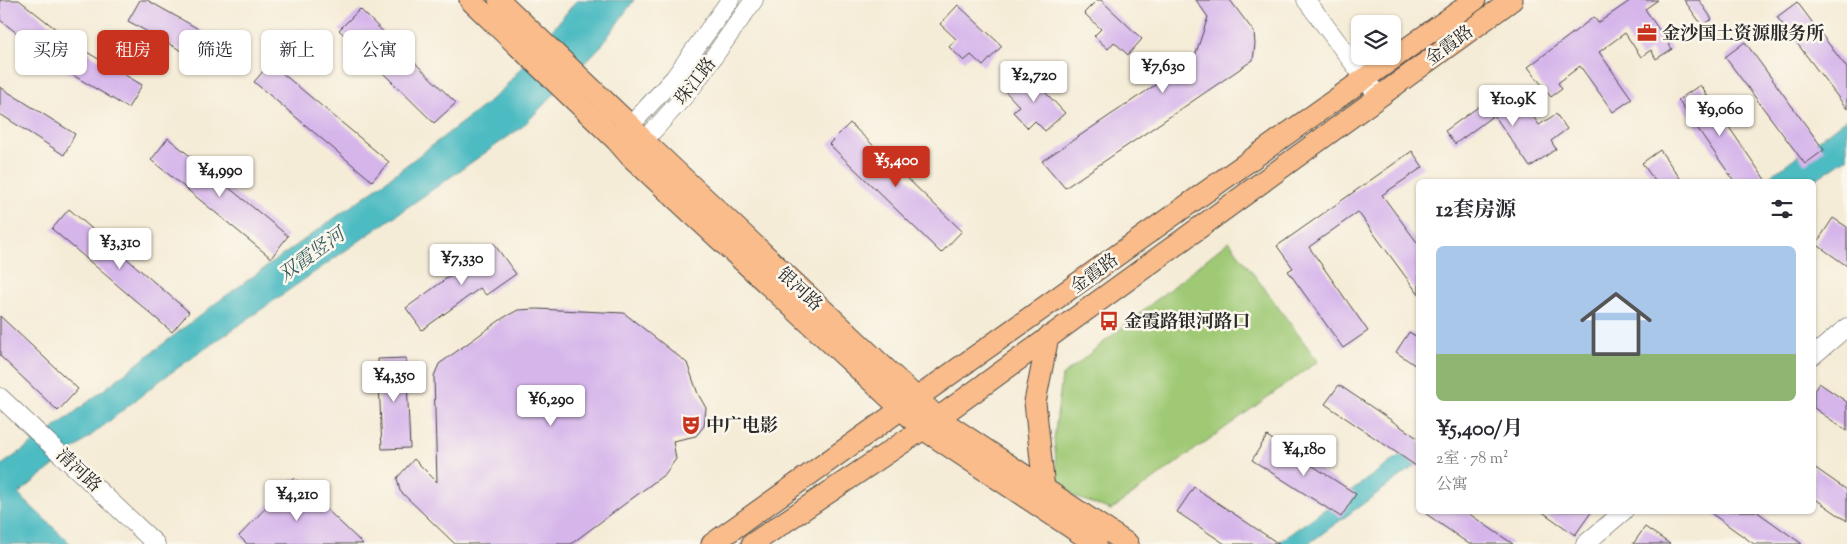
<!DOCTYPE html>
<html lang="zh">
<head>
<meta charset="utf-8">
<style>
  :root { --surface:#fff; --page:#f2f2f3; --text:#2b2b33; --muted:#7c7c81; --line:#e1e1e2; --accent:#c8321e }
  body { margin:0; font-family:"Sorts Mill Goudy","Noto Serif SC",serif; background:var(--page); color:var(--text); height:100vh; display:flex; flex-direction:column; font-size:19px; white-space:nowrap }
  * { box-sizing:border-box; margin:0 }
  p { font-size:16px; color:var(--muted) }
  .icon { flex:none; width:28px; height:28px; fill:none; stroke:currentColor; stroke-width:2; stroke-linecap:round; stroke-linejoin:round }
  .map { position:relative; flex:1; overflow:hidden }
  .drawer { position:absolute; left:1416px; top:179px; width:400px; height:335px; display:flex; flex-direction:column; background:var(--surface); border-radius:8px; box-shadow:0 1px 4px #0004 }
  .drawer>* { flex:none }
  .top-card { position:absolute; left:15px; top:30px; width:475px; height:45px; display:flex; gap:10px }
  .controls { position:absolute; left:1351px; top:15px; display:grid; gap:10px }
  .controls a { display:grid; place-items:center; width:50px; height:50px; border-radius:8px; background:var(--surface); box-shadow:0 1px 4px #0004; font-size:25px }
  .price { position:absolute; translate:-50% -42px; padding:0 11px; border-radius:5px; background:#fff; color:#222; font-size:16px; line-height:32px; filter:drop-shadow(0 1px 2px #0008) }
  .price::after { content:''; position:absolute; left:50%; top:30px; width:15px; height:11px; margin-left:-8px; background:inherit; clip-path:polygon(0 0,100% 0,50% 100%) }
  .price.on { background:var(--accent); color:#fff }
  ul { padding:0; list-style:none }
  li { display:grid; align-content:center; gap:10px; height:265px; padding:0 20px }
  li+li { border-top:1px solid var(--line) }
  li span { display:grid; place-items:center; height:155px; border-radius:8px; color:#555 }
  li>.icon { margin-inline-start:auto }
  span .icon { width:90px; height:90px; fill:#fffc; stroke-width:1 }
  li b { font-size:21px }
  h2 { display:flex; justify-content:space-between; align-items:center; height:60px; padding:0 20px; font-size:21px }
  .pill { padding:0 18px; border-radius:8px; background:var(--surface); box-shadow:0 1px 4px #0004; font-size:18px; line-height:45px }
  .pill.on { background:var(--accent); color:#fff }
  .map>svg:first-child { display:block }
  .green { fill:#9fc975; stroke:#657a50 }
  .water { fill:#4dbbc2; stroke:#3c7376 }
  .building { fill:#d6b5eb }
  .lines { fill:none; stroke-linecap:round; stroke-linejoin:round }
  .minor-casing { stroke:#494845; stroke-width:19 }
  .major-casing { stroke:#494845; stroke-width:23 }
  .minor { stroke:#fff; stroke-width:18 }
  .major { stroke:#f9bc8a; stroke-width:21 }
  .labels { text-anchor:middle; stroke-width:5; stroke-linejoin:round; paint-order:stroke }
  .poi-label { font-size:18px; font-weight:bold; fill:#2b2b2b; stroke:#fbf7ec; text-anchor:start }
  .street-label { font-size:18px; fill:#2b2b2b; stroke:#fbf7ec }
  .water-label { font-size:19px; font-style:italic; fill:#375d60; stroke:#fbf7ec }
</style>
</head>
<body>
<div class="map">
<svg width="1847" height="544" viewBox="0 0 1847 544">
  <rect width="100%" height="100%" fill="#fbf7ec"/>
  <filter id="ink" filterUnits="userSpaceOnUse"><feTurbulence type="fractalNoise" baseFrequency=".02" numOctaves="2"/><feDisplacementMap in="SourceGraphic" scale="10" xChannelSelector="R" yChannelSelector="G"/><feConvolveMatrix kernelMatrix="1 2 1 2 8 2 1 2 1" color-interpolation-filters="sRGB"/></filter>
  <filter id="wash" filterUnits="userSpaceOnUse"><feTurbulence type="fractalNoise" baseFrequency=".0096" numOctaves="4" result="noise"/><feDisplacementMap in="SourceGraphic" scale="20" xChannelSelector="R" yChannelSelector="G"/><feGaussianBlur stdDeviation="1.12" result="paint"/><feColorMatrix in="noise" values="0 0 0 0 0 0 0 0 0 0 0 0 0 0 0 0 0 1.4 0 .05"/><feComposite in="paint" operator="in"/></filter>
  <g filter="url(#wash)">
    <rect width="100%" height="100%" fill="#f5ecd7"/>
    <!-- green -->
    <polygon class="green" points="1229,241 1318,361 1111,510 1075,497 1058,482 1054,439 1062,376"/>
    <!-- water -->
    <g class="water">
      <polygon points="577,0 634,0 601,46 522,127 162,379 18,494 71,544 0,544 0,466 49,432 216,303 375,189 485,105 505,87"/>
      <polygon points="1847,118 1847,158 1813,181 1764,181"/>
      <polygon points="1419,442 1419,463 1308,544 1276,544"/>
    </g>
    <g id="blocks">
      <!-- building -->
      <g class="building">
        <polygon points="0,0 19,0 57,30 40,51 0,20"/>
        <polygon points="140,0 147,0 211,36 198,60 128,21"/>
        <polygon points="1097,0 1101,0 1142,39 1128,55 1114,42 1108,49 1094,36 1101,29 1084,13"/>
        <polygon points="1196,0 1230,0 1254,32 1255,44 1253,60 1065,188 1042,161 1194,59 1208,17"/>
        <polygon points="1631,0 1658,0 1645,9 1672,49 1656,59 1651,50 1641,57 1625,33 1599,52 1632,99 1613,112 1580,66 1558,83 1562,89 1551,97 1528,67 1594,17 1598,23"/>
        <polygon points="1684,0 1699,0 1712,19 1702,25"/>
        <polygon points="1797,2 1847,68 1847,109 1777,17"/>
        <polygon points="958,5 1002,46 983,66 971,55 964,61 949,47 956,39 940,24"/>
        <polygon points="360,9 456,103 434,123 339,30"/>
        <polygon points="70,42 142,85 128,108 56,65"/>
        <polygon points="1745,42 1824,150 1805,164 1725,57"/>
        <polygon points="270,63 389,162 372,181 254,82"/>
        <polygon points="1026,72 1065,113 1045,131 1035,121 1028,128 1013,112 1019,106 1005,91"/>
        <polygon points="1700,85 1766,181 1734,181 1678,100"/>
        <polygon points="0,87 75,134 64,155 0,114"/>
        <polygon points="1489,89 1503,109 1520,97 1539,125 1556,114 1567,129 1551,141 1556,149 1530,167 1494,115 1455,144 1445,131 1485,102 1481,95"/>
        <polygon points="850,123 962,231 941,253 829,144"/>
        <polygon points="168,138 288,236 271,258 151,160"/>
        <polygon points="1660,150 1682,181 1655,181 1642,163"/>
        <polygon points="1412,151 1423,167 1382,195 1419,245 1419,295 1358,212 1309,247 1368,331 1343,348 1288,271 1293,268 1277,246"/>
        <polygon points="69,209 189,312 172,332 52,229"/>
        <polygon points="1833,218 1847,227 1847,266 1816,244"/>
        <polygon points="494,244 516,274 486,295 480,288 422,330 406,308"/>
        <polygon points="537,309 624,313 687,363 698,394 706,408 704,426 696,436 673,441 676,459 665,474 571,544 455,544 400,491 397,478 414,459 437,482 434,376 439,364 503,318 518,310"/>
        <polygon points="0,316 78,389 58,411 0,356"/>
        <polygon points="1409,332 1419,338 1419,368 1396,352"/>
        <polygon points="406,358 410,448 382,449 378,359"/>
        <polygon points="1819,383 1847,402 1847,431 1814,408 1814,391"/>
        <polygon points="1339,385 1419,439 1419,468 1325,404"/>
        <polygon points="1267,436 1356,494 1341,517 1252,460"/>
        <polygon points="1814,467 1847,490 1847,521 1814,498"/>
        <polygon points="294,478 363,544 247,544 239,536"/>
        <polygon points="1194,487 1279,544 1225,544 1177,512"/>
        <polygon points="1422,511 1465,511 1513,544 1469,544"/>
        <polygon points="1541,511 1592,511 1575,535"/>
        <polygon points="1708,511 1756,511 1802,544 1754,544"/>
        <polygon points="1645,527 1670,544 1633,544"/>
      </g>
    </g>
  </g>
  <g filter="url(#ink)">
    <use href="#blocks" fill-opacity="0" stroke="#494845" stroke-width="1"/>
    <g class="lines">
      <defs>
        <g id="minor">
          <polyline points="1306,0 1378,96"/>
          <polyline points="621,136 674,78 730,0"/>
          <polyline points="635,151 690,90 754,0"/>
          <polyline points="1814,355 1847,327"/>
          <polyline points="0,397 156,544"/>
          <polyline points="1585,544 1624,511"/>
        </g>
        <g id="major">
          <polyline points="470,0 617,141 630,156 923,429 1096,544"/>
          <polyline points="499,0 631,126 644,141 938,418 1128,544"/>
          <polyline points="1044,489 1035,402 1048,337"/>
          <polyline points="712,544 1475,0"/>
          <polyline points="752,544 923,429 1512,0"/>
        </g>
      </defs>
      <!-- minor casing -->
      <use href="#minor" class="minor-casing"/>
      <!-- major casing -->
      <use href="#major" class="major-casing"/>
      <!-- minor -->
      <use href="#minor" class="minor"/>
      <!-- major -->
      <use href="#major" class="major"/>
    </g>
  </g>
  <!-- icons -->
  <defs>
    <symbol id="office-bare" viewBox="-9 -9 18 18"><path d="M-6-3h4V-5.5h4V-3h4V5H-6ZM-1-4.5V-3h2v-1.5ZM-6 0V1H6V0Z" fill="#c8321e" stroke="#fbf7ec" stroke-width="2.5" paint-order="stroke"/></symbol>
    <symbol id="bus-bare" viewBox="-9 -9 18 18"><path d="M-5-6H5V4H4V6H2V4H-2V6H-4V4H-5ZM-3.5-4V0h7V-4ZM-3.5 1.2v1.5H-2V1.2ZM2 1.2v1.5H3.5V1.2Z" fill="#c8321e" stroke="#fbf7ec" stroke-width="2.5" paint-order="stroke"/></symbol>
    <symbol id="theatre-bare" viewBox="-9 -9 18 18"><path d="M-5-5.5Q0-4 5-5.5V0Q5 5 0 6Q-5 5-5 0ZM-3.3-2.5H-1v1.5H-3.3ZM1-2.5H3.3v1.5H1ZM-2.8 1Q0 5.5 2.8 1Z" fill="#c8321e" stroke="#fbf7ec" stroke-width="2.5" paint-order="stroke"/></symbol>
  </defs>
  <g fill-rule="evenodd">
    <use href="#office-bare" x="1633" y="19" width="28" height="28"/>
    <use href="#bus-bare" x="1095" y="307" width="28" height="28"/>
    <use href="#theatre-bare" x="677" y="411" width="28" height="28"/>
  </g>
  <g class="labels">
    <!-- poi labels -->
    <g class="poi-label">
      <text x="1662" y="39">金沙国土资源服务所</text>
      <text x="1124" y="327">金霞路银河路口</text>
      <text x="706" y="431">中广电影</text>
    </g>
    <!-- street labels -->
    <g class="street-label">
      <text transform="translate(1449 45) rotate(-36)" y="6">金霞路</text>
      <text transform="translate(695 81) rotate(-52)" y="6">珠江路</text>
      <text transform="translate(1094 273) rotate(-36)" y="6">金霞路</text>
      <text transform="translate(800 289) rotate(43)" y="6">银河路</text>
      <text transform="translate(79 470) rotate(43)" y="6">清河路</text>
    </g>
    <!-- water labels -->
    <g class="water-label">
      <text transform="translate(311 254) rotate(-36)" y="7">双霞竖河</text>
    </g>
  </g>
</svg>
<div class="controls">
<a><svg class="icon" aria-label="layers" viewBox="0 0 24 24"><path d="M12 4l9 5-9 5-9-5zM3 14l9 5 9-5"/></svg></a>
</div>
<b class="price" style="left:1163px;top:94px">¥7,630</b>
<b class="price" style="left:1034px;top:103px">¥2,720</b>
<b class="price" style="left:1513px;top:127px">¥10.9K</b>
<b class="price" style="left:1720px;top:137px">¥9,060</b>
<b class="price on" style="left:896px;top:188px">¥5,400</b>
<b class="price" style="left:220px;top:198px">¥4,990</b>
<b class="price" style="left:120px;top:270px">¥3,310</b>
<b class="price" style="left:462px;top:286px">¥7,330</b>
<b class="price" style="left:394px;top:403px">¥4,350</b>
<b class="price" style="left:551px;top:427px">¥6,290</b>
<b class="price" style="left:1304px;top:477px">¥4,180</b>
<b class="price" style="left:297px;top:522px">¥4,210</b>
<div class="top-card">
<a class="pill">买房</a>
<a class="pill on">租房</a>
<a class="pill">筛选</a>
<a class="pill">新上</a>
<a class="pill">公寓</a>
</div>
<section class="drawer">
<h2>12套房源<svg class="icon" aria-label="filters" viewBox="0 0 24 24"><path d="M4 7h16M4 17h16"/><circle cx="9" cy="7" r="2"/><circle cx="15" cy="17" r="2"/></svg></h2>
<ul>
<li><span style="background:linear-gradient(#a9c7e8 70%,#8fb573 0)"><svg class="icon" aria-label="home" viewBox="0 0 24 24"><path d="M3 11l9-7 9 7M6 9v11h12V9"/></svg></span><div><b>¥5,400/月</b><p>2室 · 78 m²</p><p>公寓</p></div></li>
</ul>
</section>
</div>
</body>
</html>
